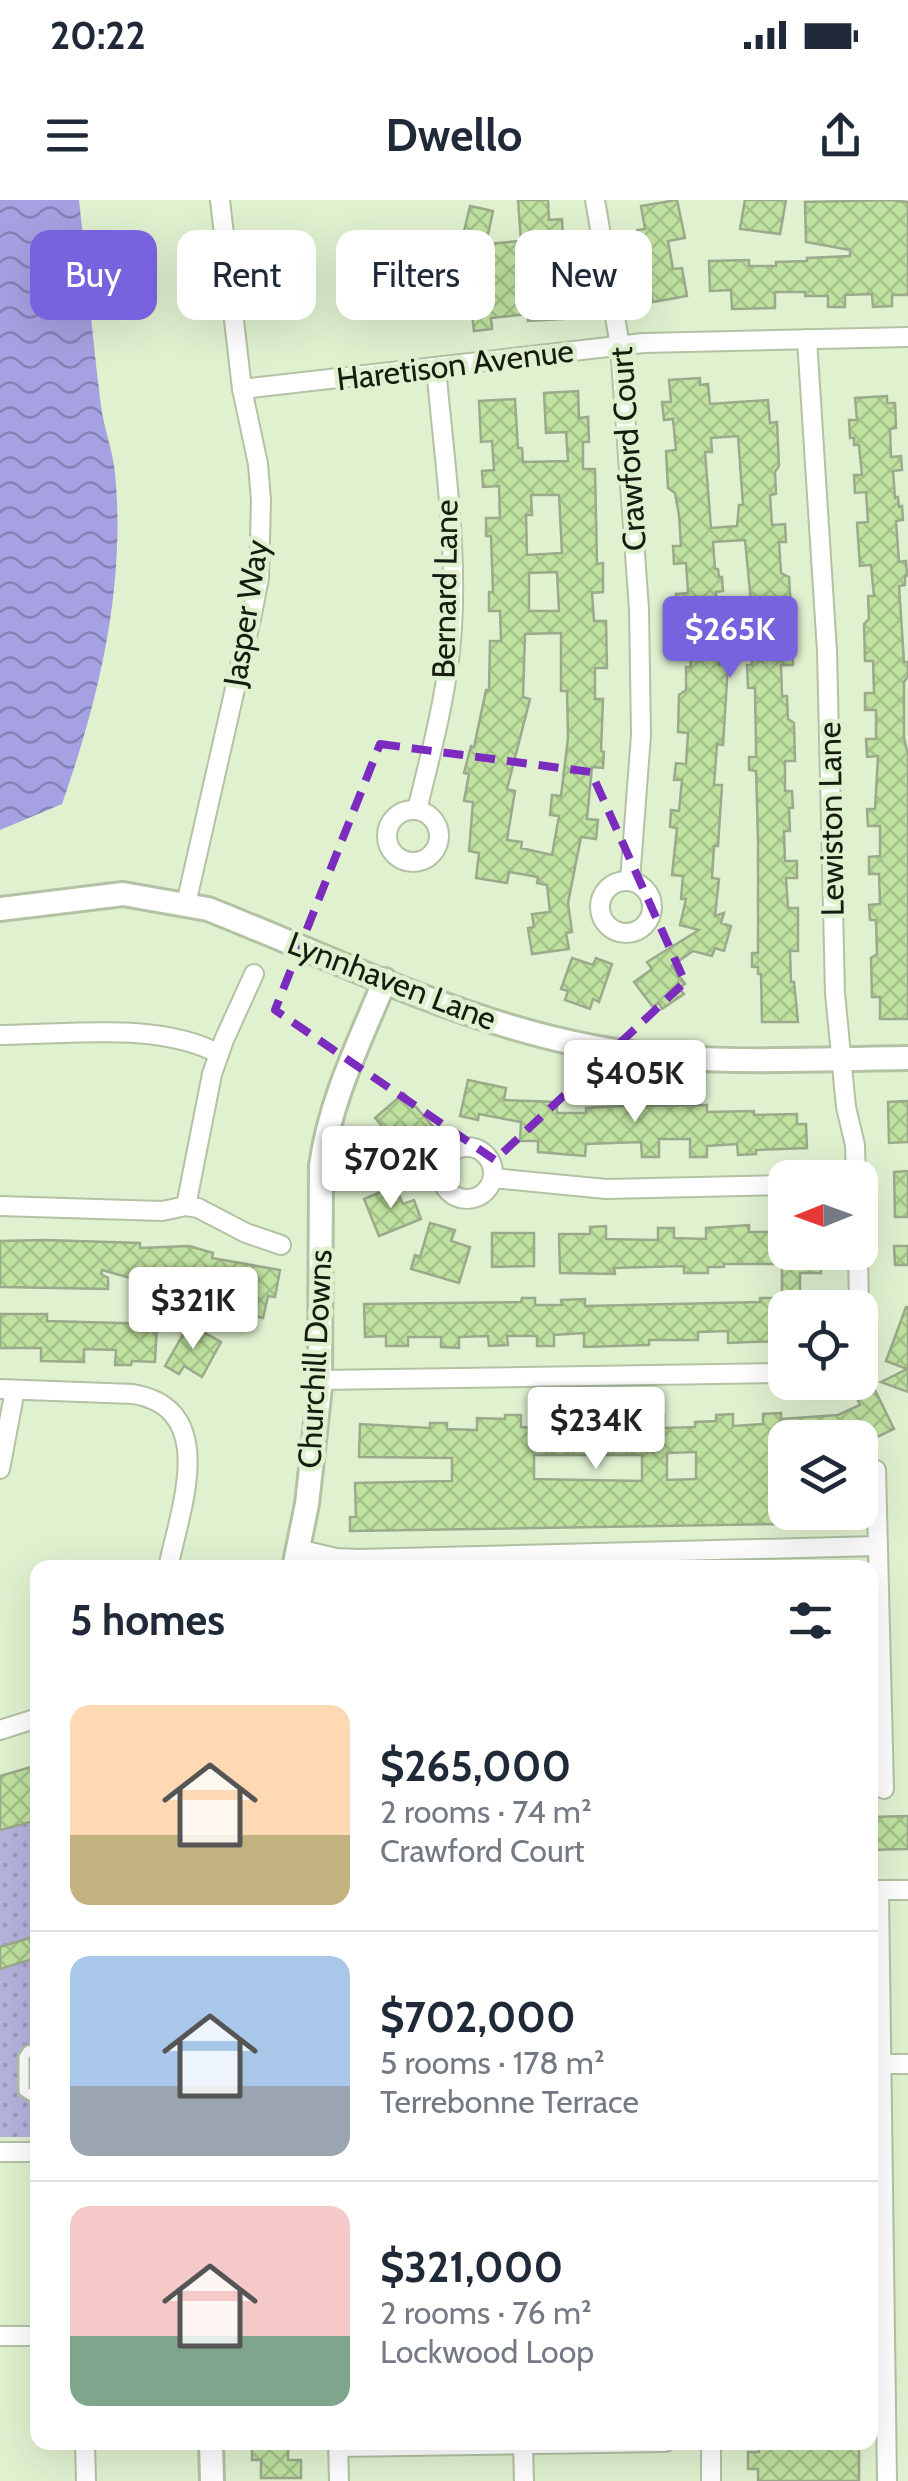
<!DOCTYPE html>
<html lang="en">
<head>
<meta charset="utf-8">
<style>
  :root { --surface:#fff; --page:#f2f2f3; --text:#1f2937; --muted:#747a83; --line:#e0e1e3; --accent:#7863de }
  body { margin:0; font-family:Cabin,sans-serif; background:var(--page); color:var(--text); height:100vh; display:flex; flex-direction:column; font-size:38px; white-space:nowrap }
  * { box-sizing:border-box; margin:0 }
  p { font-size:32px; color:var(--muted) }
  .icon { flex:none; width:55px; height:55px; fill:none; stroke:currentColor; stroke-width:2; stroke-linecap:round; stroke-linejoin:round }
  .map { position:relative; flex:1; overflow:hidden }
  .panel { position:absolute; left:30px; top:1360px; width:848px; height:890px; display:flex; flex-direction:column; background:var(--surface); border-radius:20px; box-shadow:0 10px 40px #0002 }
  .panel>* { flex:none }
  .banner { position:absolute; left:30px; top:30px; width:850px; height:90px; display:flex; gap:20px }
  .needle { width:65px; rotate:269deg }
  .buttons { position:absolute; left:768px; top:960px; display:grid; gap:20px }
  .buttons a { display:grid; place-items:center; width:110px; height:110px; border-radius:20px; background:var(--surface); box-shadow:0 10px 40px #0002; font-size:50px }
  .price { position:absolute; translate:-50% -85px; padding:0 22px; border-radius:10px; background:#fff; color:#222; font-size:32px; line-height:65px; filter:drop-shadow(0 2px 5px #0008) }
  .price::after { content:''; position:absolute; left:50%; top:60px; width:30px; height:22px; margin-left:-15px; background:inherit; clip-path:polygon(0 0,100% 0,50% 100%) }
  .price.selected { background:var(--accent); color:#fff }
  ul { padding:0; list-style:none }
  li { display:flex; align-items:center; gap:30px; height:250px; padding:0 40px }
  li+li { border-top:2px solid var(--line) }
  li span { display:grid; place-items:center; flex:none; width:280px; height:200px; border-radius:20px; color:#555 }
  li>.icon { margin-inline-start:auto }
  span .icon { width:120px; height:120px; fill:#fffc; stroke-width:1 }
  li b { font-size:42px }
  h2 { display:flex; justify-content:space-between; align-items:center; height:120px; padding:0 40px; font-size:42px }
  .tag { padding:0 35px; border-radius:20px; background:var(--surface); box-shadow:0 10px 40px #0002; font-size:35px; line-height:90px }
  .tag.selected { background:var(--accent); color:#fff }
  .status { display:flex; justify-content:space-between; align-items:center; height:70px; padding:0 50px; background:var(--surface); direction:ltr }
  .status svg { height:28px; fill:currentColor }
  header { display:flex; justify-content:space-between; align-items:center; height:130px; padding:0 40px; background:var(--surface); font-size:45px; font-weight:700 }
  .map>svg:first-child { display:block }
  .park { fill:url(#park-dots) }
  .water { fill:url(#water-waves) }
  .building { fill:url(#building-cross-hatch); stroke:#9aaa8b; stroke-width:2.5; fill-rule:evenodd }
  .lines { fill:none; stroke-linecap:round; stroke-linejoin:round }
  .service-casing { stroke:#b2c2a3; stroke-width:14 }
  .minor-casing { stroke:#b2c2a3; stroke-width:22 }
  .tertiary-casing { stroke:#b2c2a3; stroke-width:28 }
  .service { stroke:#fff; stroke-width:9 }
  .minor { stroke:#fff; stroke-width:18 }
  .tertiary { stroke:#fff; stroke-width:22 }
  .marked { fill:none; stroke:#7b2cbf; stroke-width:8; stroke-dasharray:20 12; stroke-linejoin:round }
  .labels { text-anchor:middle; stroke-width:9; stroke-linejoin:round; paint-order:stroke }
  .street-label { font-size:32px; fill:#161c10; stroke:#e0f1d0 }
</style>
</head>
<body>
<div class="status"><b>20:22</b><svg viewBox="0 0 49 12"><path d="M0 12V9h3v3zM5 12V6h3v6zM10 12V3h3v9zM15 12V0h3v12zM26 1h20v11H26zM47 4h2v5h-2z"/></svg></div>
<header><svg class="icon" aria-label="menu" viewBox="0 0 24 24"><path d="M4 6h16M4 12h16M4 18h16"/></svg>Dwello<svg class="icon" aria-label="share" viewBox="0 0 24 24"><path d="M12 15V3M7 8l5-5 5 5M5 13v7h14v-7"/></svg></header>
<div class="map">
<svg width="908" height="2281" viewBox="0 0 908 2281">
  <defs>
    <pattern id="park-dots" width="8" height="8" patternUnits="userSpaceOnUse" patternTransform="scale(2.5)"><rect width="8" height="8" fill="#b5b3de"/><path d="M2 2h.1M6 6h.1" fill="none" stroke="#9b99bd" stroke-width="1.8" stroke-linecap="round"/></pattern>
    <pattern id="water-waves" width="16" height="10" patternUnits="userSpaceOnUse" patternTransform="scale(2.5)"><rect width="16" height="10" fill="#a6a1e2"/><path d="M0 5q4-4 8 0t8 0" fill="none" stroke="#8682b6"/></pattern>
    <pattern id="building-cross-hatch" width="8" height="8" patternUnits="userSpaceOnUse" patternTransform="scale(2.5)"><rect width="8" height="8" fill="#c0e2a0"/><path d="M0 0l8 8M0 8l8-8" fill="none" stroke="#a4c189"/></pattern>
  </defs>
  <rect width="100%" height="100%" fill="#e0f1d0"/>
  <!-- park -->
  <polygon class="park" points="37,1617 37,1937 0,1937 0,1625"/>
  <!-- water -->
  <path class="water" d="M0,0H79C87,69 92,137 101,206C104,229 113,251 115,273C126,386 99,499 62,604L0,630Z"/>
  <!-- building -->
  <g class="building">
    <polygon points="518,0 548,0 549,20 562,19 563,39 555,39 557,69 570,68 571,94 561,95 562,119 528,121 528,114 491,118 492,129 474,131 469,90 487,88 484,63 458,57 470,6 493,11 486,44 521,41"/>
    <polygon points="677,0 685,38 668,41 673,69 682,68 687,96 653,102 637,30 645,29 641,6"/>
    <polygon points="745,0 786,0 780,34 740,29"/>
    <polygon points="891,0 908,2 908,95 892,95 892,106 873,107 872,94 845,95 845,107 828,107 828,96 805,96 805,92 775,92 775,108 732,109 731,90 710,91 709,61 749,60 749,66 776,66 776,62 807,61 807,58 850,56 850,50 806,42 805,2"/>
    <path d="M700,178V185L708,184L710,204L768,200L770,223L777,222L779,266L775,272L776,294L770,295L772,325L785,324L786,342H779L781,373L789,377L791,410L790,416L781,417L782,447L792,446L793,465H781L782,496H787L788,519L794,523L795,561H785V591H792L793,608H789L790,631H784L785,661H797V678H786L788,708H798V751H790L791,782H794L798,822H762L761,774H758V767H752V753H758V639L756,571L749,570V557H756V545L755,488H748L747,465H752L751,427H746L745,402H751L745,340L713,342L715,369H718L719,377H722L723,391L716,392L719,465H728L723,545L717,544L714,585H722L718,646H714L712,678L719,679L715,716L724,713L721,723L731,726L724,751L715,748L712,756L693,751L672,766L685,784L679,788L684,794L662,809L659,803L653,807L634,782L652,769L647,762L699,730L680,725L686,699H681L683,676L672,675L677,628L670,627L671,610L679,611L682,580H674L676,563L686,564L688,533L678,532L679,495L686,490V467H691L689,438H679L676,394L688,393L686,363L674,364L673,346H681L679,315L675,293L668,288L666,251L676,250L673,219L664,220L662,202H671L669,180ZM738,236L743,305H739L737,326L711,328L705,252H712L711,238Z"/>
    <path d="M578,191L579,218L588,217L589,242H583V269H595L597,364L603,363V392L592,393L594,421H606L607,468H595V499H603L601,551L604,552L603,568L592,567L587,619L598,620L596,639L581,637L568,703L572,732L566,733L569,749L532,754L528,728L534,727L532,714L550,712L547,685L537,683L538,677L509,672L507,683L476,678L479,653L469,651L473,602L464,601L469,574L464,573L471,546L474,547L486,490H489L490,441H501L500,411H489V392H493L491,336H486V318H500L499,286L483,287L482,271L494,270L492,241L481,242L479,201L515,199L518,248H522L523,262L568,261L566,232L546,233L544,193ZM531,295H559L562,353L527,355L526,315H532ZM557,372L559,411H529V373ZM561,433V491H567L568,538L561,596L552,595L550,615L559,616L552,655L521,648L522,642L507,640L515,591L507,589L530,499L523,497L525,434Z"/>
    <polygon points="887,196 887,203 895,203 896,228 890,229 891,257 901,256 902,270 893,271 895,298 898,297 899,307 902,306 903,320 896,321 899,362 906,361 907,376 905,376 905,385 899,386 904,462 908,462 908,476 904,482 904,538 908,555 908,819 880,819 880,797 872,797 871,758 877,754 876,720 870,720 869,705 880,704 879,674 869,674 869,657 880,656 880,626 868,626 867,609 875,609 878,556 867,557 866,539 876,539 876,510 865,510 865,493 874,493 873,461 865,461 864,424 869,419 868,396 874,396 871,365 860,366 857,323 868,322 866,292 855,293 854,275 862,275 859,245 854,245 854,238 850,238 849,220 857,220 855,198"/>
    <polygon points="572,758 593,765 596,758 612,764 599,802 593,799 590,809 565,800 568,791 561,789"/>
    <polygon points="468,880 506,888 504,900 557,902 557,913 586,913 586,908 619,906 707,905 707,912 754,911 754,915 797,914 797,924 806,924 807,948 756,950 756,954 738,955 737,944 707,946 707,957 690,957 690,939 659,939 659,957 642,957 641,942 586,944 585,956 538,952 538,941 520,941 521,922 479,914 478,920 460,916"/>
    <polygon points="404,893 435,929 423,940 415,930 398,945 375,918"/>
    <polygon points="908,901 908,942 889,943 888,902"/>
    <polygon points="908,971 908,1017 895,1017 894,972"/>
    <polygon points="395,986 403,1004 414,1000 421,1019 379,1036 364,999"/>
    <polygon points="430,1023 455,1030 451,1041 470,1047 459,1083 411,1069 415,1055 420,1057"/>
    <polygon points="749,1025 749,1032 785,1032 785,1052 821,1052 821,1073 800,1073 800,1108 785,1108 785,1132 779,1132 779,1141 728,1143 728,1131 698,1132 698,1140 649,1140 649,1145 584,1147 584,1133 554,1135 554,1146 537,1146 537,1136 507,1136 508,1145 489,1146 488,1136 459,1137 459,1148 441,1147 441,1137 408,1137 408,1146 386,1146 386,1136 365,1137 364,1104 521,1102 522,1098 535,1098 535,1105 562,1105 561,1100 585,1099 585,1106 760,1102 760,1098 782,1098 782,1064 724,1064 724,1067 708,1067 708,1073 684,1073 684,1066 614,1068 615,1074 560,1073 559,1034 590,1034 590,1027 606,1026 606,1039 658,1040 658,1028 674,1028 674,1038 706,1039 706,1028"/>
    <polygon points="492,1033 534,1033 534,1066 492,1067"/>
    <polygon points="45,1040 140,1043 140,1048 189,1046 213,1053 212,1058 280,1070 275,1097 268,1096 263,1118 209,1106 210,1100 102,1070 101,1074 108,1078 108,1089 0,1087 0,1041"/>
    <polygon points="894,1046 908,1046 908,1065 895,1065"/>
    <polygon points="906,1107 908,1107 908,1192 881,1182 907,1169 886,1161"/>
    <polygon points="0,1114 47,1114 47,1121 157,1124 155,1162 132,1161 131,1165 115,1165 116,1150 84,1149 84,1162 41,1161 41,1148 0,1148"/>
    <polygon points="189,1124 221,1142 202,1177 184,1166 179,1174 165,1166"/>
    <path d="M873,1186L894,1229L860,1245V1238L853,1236L782,1238L785,1324L350,1331V1317H356L355,1283L452,1281V1258L359,1257L360,1224L430,1228V1223H447V1229L477,1230V1218L505,1219V1215H521V1227L541,1228L573,1226L572,1216L647,1219V1216L664,1215V1228L695,1227V1222L716,1221V1215L733,1214V1226L763,1224V1214L781,1213V1219L838,1215L860,1205L855,1194ZM696,1252V1279L667,1280V1253ZM534,1255H642V1281L534,1279Z"/>
    <polygon points="38,1565 38,1620 0,1630 0,1576"/>
    <polygon points="908,1616 908,1649 870,1650 870,1617"/>
    <polygon points="29,1738 36,1758 0,1769 0,1747"/>
    <polygon points="261,2242 288,2242 288,2260 301,2260 301,2278 261,2278 261,2260 252,2260 252,2245"/>
    <polygon points="759,2242 859,2242 859,2281 758,2281 758,2269 748,2269 748,2252 759,2252"/>
  </g>
  <g class="lines">
    <defs>
      <polyline id="service" points="38,1849 28,1851 24,1857 24,1891 38,1900"/>
      <g id="minor">
        <polyline points="595,0 620,146 639,409 641,535 630,680"/>
        <polyline points="807,139 827,451 835,793 846,907 855,945 856,978"/>
        <polyline points="242,189 643,143 908,137"/>
        <circle cx="413" cy="636" r="26"/>
        <path d="M417,610C430,557 444,505 450,451C460,358 444,260 436,167"/>
        <circle cx="626" cy="707" r="26"/>
        <polyline points="186,704 252,414 259,378 261,300 258,264 242,189 220,0"/>
        <path d="M0,835C68,835 158,821 219,854"/>
        <circle cx="467" cy="973" r="26"/>
        <polyline points="493,978 606,989 785,985"/>
        <polyline points="0,1006 162,1011 186,1006 198,1008 246,1033 281,1045"/>
        <polyline points="186,1006 212,874 224,840 254,774"/>
        <polyline points="858,1052 859,1108"/>
        <polyline points="320,1180 785,1173"/>
        <path d="M0,1189L133,1194C220,1209 180,1309 168,1368"/>
        <polyline points="0,1269 15,1190"/>
        <polyline points="876,1270 884,1589"/>
        <polyline points="298,1349 336,1358 358,1359 878,1346"/>
        <polyline points="0,1530 38,1518"/>
        <polyline points="870,1690 908,1690"/>
        <polyline points="879,1690 887,2281"/>
        <polyline points="882,1864 908,1864"/>
        <polyline points="0,1952 38,1952"/>
        <polyline points="0,2136 38,2136"/>
        <polyline points="85,2242 86,2281"/>
        <polyline points="338,2242 339,2281"/>
        <polyline points="711,2242 711,2281"/>
        <polyline points="523,2245 524,2281"/>
        <polyline points="339,2247 665,2242"/>
      </g>
      <g id="tertiary">
        <path d="M0,709L123,694L208,709C332,758 456,820 588,846C693,867 802,859 908,858"/>
        <path d="M294,1368L307,1304L320,1187L321,966C330,900 360,841 385,780"/>
        <polyline points="211,2242 212,2281"/>
      </g>
    </defs>
    <!-- service casing -->
    <use href="#service" class="service-casing"/>
    <!-- minor casing -->
    <use href="#minor" class="minor-casing"/>
    <!-- tertiary casing -->
    <use href="#tertiary" class="tertiary-casing"/>
    <!-- service -->
    <use href="#service" class="service"/>
    <!-- minor -->
    <use href="#minor" class="minor"/>
    <!-- tertiary -->
    <use href="#tertiary" class="tertiary"/>
  </g>
  <!-- marked area -->
  <path class="marked" d="M380,544L591,572L685,782L495,960L275,810Z"/>
  <g class="labels">
    <!-- street labels -->
    <g class="street-label">
      <text transform="translate(455 165) rotate(-7)" y="11">Haretison Avenue</text>
      <text transform="translate(628 249) rotate(-94)" y="11">Crawford Court</text>
      <text transform="translate(445 389) rotate(-89)" y="11">Bernard Lane</text>
      <text transform="translate(246 413) rotate(-81)" y="11">Jasper Way</text>
      <text transform="translate(831 619) rotate(-91)" y="11">Lewiston Lane</text>
      <text transform="translate(392 781) rotate(21)" y="11">Lynnhaven Lane</text>
      <text transform="translate(315 1159) rotate(-87)" y="11">Churchill Downs</text>
    </g>
  </g>
</svg>
<div class="buttons">
<a><svg class="needle" viewBox="-14 -14 28 28"><path d="M0-13l5 13h-10z" fill="#e53935"/><path d="M0 13l5-13h-10z" fill="#747a83"/></svg></a>
<a><svg class="icon" aria-label="locate" viewBox="0 0 24 24"><circle cx="12" cy="12" r="6"/><path d="M12 2v4M12 18v4M2 12h4M18 12h4"/></svg></a>
<a><svg class="icon" aria-label="layers" viewBox="0 0 24 24"><path d="M12 4l9 5-9 5-9-5zM3 14l9 5 9-5"/></svg></a>
</div>
<b class="price selected" style="left:730px;top:481px">$265K</b>
<b class="price" style="left:635px;top:925px">$405K</b>
<b class="price" style="left:391px;top:1011px">$702K</b>
<b class="price" style="left:193px;top:1152px">$321K</b>
<b class="price" style="left:596px;top:1272px">$234K</b>
<div class="banner">
<a class="tag selected">Buy</a>
<a class="tag">Rent</a>
<a class="tag">Filters</a>
<a class="tag">New</a>
</div>
<section class="panel">
<h2>5 homes<svg class="icon" aria-label="filters" viewBox="0 0 24 24"><path d="M4 7h16M4 17h16"/><circle cx="9" cy="7" r="2"/><circle cx="15" cy="17" r="2"/></svg></h2>
<ul>
<li><span style="background:linear-gradient(#ffd9b3 65%,#c2b280 0)"><svg class="icon" aria-label="home" viewBox="0 0 24 24"><path d="M3 11l9-7 9 7M6 9v11h12V9"/></svg></span><div><b>$265,000</b><p>2 rooms · 74 m²</p><p>Crawford Court</p></div></li>
<li><span style="background:linear-gradient(#a9c7e8 65%,#9aa5b1 0)"><svg class="icon" aria-label="home" viewBox="0 0 24 24"><path d="M3 11l9-7 9 7M6 9v11h12V9"/></svg></span><div><b>$702,000</b><p>5 rooms · 178 m²</p><p>Terrebonne Terrace</p></div></li>
<li><span style="background:linear-gradient(#f6c9c9 65%,#7fa58c 0)"><svg class="icon" aria-label="home" viewBox="0 0 24 24"><path d="M3 11l9-7 9 7M6 9v11h12V9"/></svg></span><div><b>$321,000</b><p>2 rooms · 76 m²</p><p>Lockwood Loop</p></div></li>
</ul>
</section>
</div>
</body>
</html>
